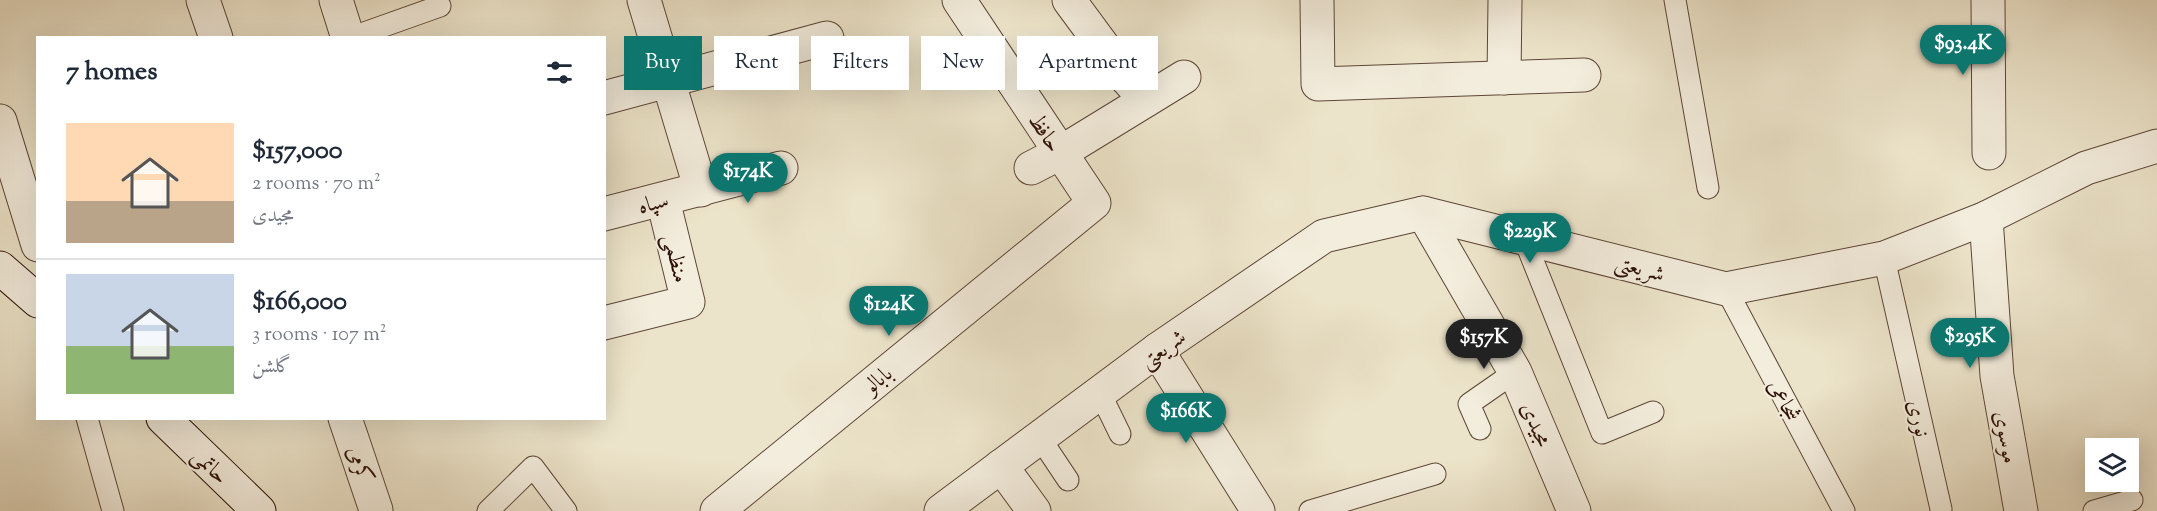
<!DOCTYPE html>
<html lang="en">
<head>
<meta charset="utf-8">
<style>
  :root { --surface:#fff; --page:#f2f2f3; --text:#1f2937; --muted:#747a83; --line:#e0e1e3; --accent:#0f766e }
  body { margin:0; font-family:"Sorts Mill Goudy",Amiri,serif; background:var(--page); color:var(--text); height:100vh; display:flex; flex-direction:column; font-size:22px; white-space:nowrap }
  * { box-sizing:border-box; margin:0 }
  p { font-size:20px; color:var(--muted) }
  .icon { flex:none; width:33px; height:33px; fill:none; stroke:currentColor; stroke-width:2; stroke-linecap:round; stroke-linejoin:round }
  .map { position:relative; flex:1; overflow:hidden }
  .details { position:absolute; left:36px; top:36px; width:570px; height:384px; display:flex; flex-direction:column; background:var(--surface); border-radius:0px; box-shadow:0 6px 24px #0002 }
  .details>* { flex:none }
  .banner { position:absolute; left:624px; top:36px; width:570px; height:54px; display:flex; gap:12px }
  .controls { position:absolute; left:2085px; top:438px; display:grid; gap:12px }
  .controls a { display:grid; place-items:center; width:54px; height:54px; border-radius:0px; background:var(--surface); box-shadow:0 6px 24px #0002; font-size:30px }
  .price { position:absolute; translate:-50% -51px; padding:0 14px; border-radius:21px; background:var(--accent); color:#fff; font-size:20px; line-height:39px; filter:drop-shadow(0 2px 3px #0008) }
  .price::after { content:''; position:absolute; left:50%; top:36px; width:18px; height:14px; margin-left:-9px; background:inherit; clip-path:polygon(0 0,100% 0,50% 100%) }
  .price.on { background:#222; color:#fff }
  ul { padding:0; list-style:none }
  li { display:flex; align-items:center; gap:18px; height:150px; padding:0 30px }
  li+li { border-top:2px solid var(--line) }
  li span { display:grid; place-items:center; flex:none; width:168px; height:120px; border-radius:0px; color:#555 }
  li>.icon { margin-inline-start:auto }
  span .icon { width:72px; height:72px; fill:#fffc; stroke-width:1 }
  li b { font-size:26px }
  h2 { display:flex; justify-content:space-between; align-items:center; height:72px; padding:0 30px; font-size:26px }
  .tag { padding:0 21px; border-radius:0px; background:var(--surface); box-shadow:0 6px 24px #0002; font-size:21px; line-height:54px }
  .tag.on { background:var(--accent); color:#fff }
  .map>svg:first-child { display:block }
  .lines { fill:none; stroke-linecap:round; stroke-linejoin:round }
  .service-casing { stroke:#5e4637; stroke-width:23 }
  .minor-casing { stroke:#5e4637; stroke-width:35 }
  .tertiary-casing { stroke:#5e4637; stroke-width:35 }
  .secondary-casing { stroke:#2e1106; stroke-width:35 }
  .service { stroke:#f3eddd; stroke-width:21 }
  .minor { stroke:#f3eddd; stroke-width:33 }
  .tertiary { stroke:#f3eddd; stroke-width:33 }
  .secondary { stroke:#f3eddd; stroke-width:33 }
  .labels { text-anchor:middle; stroke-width:4.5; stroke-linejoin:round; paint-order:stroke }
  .street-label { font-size:22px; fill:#2e1106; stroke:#f3eddd }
</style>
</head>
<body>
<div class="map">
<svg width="2157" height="511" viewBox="0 0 2157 511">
  <rect width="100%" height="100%" fill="#ece4ca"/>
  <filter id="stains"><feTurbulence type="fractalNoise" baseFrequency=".00333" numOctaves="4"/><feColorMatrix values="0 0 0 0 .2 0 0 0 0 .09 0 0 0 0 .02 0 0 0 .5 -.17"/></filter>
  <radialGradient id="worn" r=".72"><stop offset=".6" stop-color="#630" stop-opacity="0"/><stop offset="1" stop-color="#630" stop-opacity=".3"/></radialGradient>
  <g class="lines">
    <defs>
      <g id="service">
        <polyline points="1675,0 1708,188"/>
        <polyline points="350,38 440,6"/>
        <polyline points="1523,236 1602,433 1653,412"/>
        <polyline points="1884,258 1941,509"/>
        <polyline points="1726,289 1844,511"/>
        <polyline points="1100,393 1120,434"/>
        <polyline points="87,418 113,511"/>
        <polyline points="1480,429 1469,404 1515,372"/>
        <polyline points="1040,438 1068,480"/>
        <polyline points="488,511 533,467 566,511"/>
        <polyline points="1310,511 1435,474"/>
        <polyline points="2094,511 2132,500"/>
      </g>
      <g id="minor">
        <polyline points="203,0 216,38"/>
        <polyline points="336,0 348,38"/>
        <polyline points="644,0 701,190"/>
        <polyline points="1069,0 1128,80 1146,100"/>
        <polyline points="1317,0 1318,84 1584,75"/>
        <polyline points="1504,78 1505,0"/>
        <polyline points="604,98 827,38"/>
        <polyline points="0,121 38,245"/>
        <polyline points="1031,168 1060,153 1184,77"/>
        <polyline points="1423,213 1515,372 1574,511"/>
        <polyline points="604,214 781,168"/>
        <polyline points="1986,218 1997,376 2021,511"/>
        <polyline points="604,323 688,302 663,200"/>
        <polyline points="1157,350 1258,511"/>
        <polyline points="345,418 376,510"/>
        <polyline points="1001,466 1034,511"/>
        <polyline points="717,511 1094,203 959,0"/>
      </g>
      <g id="tertiary">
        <polyline points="1988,0 1989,153"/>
        <polyline points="941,511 1157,350 1324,236 1423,213 1726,289 1884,258 1986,218 2086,168 2157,146"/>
      </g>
      <g id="secondary">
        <polyline points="0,268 38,301"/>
        <polyline points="163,418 259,511"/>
      </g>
    </defs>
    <!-- service casing -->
    <use href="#service" class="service-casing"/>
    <!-- minor casing -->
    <use href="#minor" class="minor-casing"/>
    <!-- tertiary casing -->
    <use href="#tertiary" class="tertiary-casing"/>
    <!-- secondary casing -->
    <use href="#secondary" class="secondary-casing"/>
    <!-- service -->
    <use href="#service" class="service"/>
    <!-- minor -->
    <use href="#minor" class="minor"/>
    <!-- tertiary -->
    <use href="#tertiary" class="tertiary"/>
    <!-- secondary -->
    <use href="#secondary" class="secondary"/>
  </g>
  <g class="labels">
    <!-- street labels -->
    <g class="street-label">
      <text transform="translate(1046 132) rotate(56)" y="8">حافظ</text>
      <text transform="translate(653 202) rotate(-14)" y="8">سپاه</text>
      <text transform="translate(677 258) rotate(76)" y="8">منظمی</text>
      <text transform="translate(1640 267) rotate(15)" y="8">شریعتی</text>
      <text transform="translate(1162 348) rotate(-36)" y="8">شریعتی</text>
      <text transform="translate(877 379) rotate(-40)" y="8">بابالو</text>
      <text transform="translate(1785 400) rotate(62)" y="8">شجاعی</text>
      <text transform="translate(1920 418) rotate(77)" y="8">نوری</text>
      <text transform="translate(1537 424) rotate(67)" y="8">مجیدی</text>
      <text transform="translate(2007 437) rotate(80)" y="8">موسوی</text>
      <text transform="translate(361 464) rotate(71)" y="8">کرمی</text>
      <text transform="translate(211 465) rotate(44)" y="8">حاتمی</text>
    </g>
  </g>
  <rect width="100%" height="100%" filter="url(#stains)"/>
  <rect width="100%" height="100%" fill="url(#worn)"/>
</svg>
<div class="controls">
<a><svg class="icon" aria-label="layers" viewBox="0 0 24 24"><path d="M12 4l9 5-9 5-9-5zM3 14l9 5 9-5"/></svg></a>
</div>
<b class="price" style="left:1963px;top:76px">$93.4K</b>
<b class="price" style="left:748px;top:204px">$174K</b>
<b class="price" style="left:1530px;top:264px">$229K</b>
<b class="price" style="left:889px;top:337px">$124K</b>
<b class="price" style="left:1970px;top:369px">$295K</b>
<b class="price on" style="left:1484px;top:370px">$157K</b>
<b class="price" style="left:1186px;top:444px">$166K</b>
<div class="banner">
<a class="tag on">Buy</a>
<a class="tag">Rent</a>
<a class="tag">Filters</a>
<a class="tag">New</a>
<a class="tag">Apartment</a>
</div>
<section class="details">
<h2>7 homes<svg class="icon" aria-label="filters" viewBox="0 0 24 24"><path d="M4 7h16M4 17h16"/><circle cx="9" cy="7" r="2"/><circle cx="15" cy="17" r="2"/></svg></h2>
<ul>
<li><span style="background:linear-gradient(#ffd9b3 65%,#b9a48a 0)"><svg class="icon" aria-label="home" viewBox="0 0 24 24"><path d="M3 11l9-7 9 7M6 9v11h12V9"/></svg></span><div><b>$157,000</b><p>2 rooms · 70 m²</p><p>مجیدی</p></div></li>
<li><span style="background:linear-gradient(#c9d6e8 60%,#8fb573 0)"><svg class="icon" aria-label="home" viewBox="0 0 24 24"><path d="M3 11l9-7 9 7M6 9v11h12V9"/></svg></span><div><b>$166,000</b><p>3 rooms · 107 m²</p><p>گلشن</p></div></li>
</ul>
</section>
</div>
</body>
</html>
